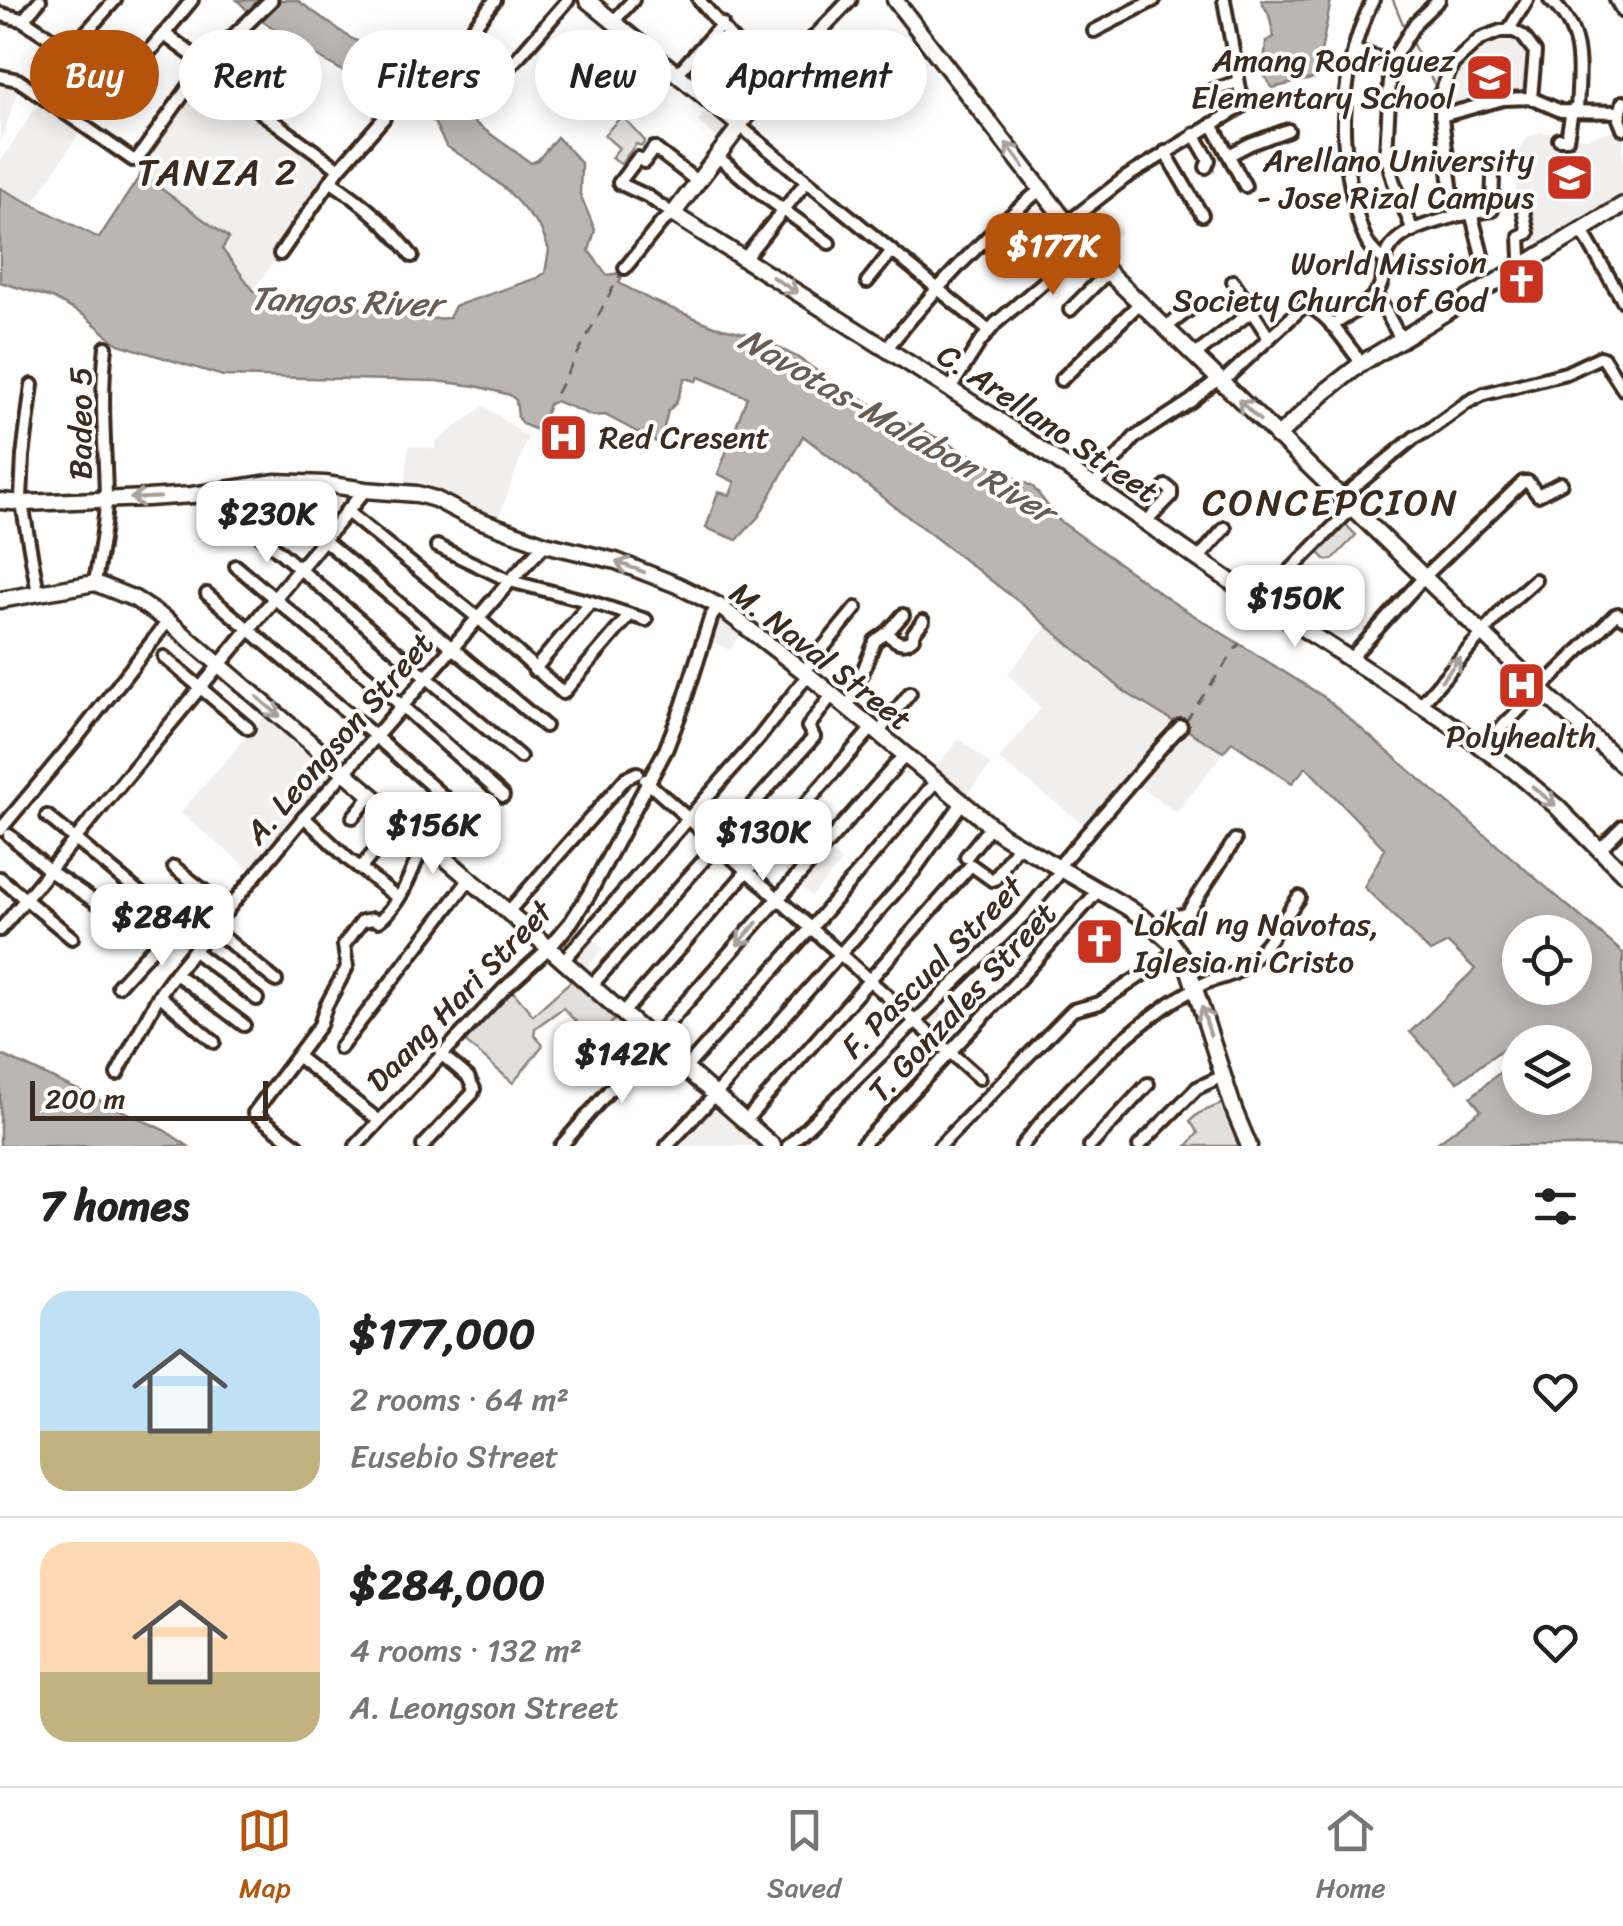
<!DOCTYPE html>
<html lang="en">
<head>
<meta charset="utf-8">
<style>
  :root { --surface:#fff; --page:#f2f2f2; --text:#222; --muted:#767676; --line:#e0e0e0; --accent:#b45309 }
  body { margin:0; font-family:Sriracha,sans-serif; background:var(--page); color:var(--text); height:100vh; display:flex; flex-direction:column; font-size:38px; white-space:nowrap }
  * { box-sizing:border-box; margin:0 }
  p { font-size:32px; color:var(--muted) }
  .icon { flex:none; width:55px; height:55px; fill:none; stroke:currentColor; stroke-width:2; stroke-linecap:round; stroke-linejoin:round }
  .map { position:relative; height:1146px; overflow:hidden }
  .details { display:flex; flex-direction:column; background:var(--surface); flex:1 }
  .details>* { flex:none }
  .hud { position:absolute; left:30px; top:30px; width:1000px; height:90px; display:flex; gap:20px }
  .tools { position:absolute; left:1502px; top:915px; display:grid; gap:20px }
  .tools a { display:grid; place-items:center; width:90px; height:90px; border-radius:50%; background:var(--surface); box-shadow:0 5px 25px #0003; font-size:50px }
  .scale { position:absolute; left:30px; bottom:25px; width:238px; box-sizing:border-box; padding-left:10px; border:5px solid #3b2a1e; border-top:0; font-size:28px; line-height:35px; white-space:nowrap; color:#3b2a1e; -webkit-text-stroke:8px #fff; paint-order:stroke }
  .price { position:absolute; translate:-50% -85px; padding:0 22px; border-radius:20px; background:#fff; color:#222; font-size:32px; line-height:65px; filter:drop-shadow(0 2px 5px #0008) }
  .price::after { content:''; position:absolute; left:50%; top:60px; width:30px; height:22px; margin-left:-15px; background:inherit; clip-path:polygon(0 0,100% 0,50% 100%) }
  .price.current { background:var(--accent); color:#fff }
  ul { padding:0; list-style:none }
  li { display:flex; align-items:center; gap:30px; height:250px; padding:0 40px }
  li+li { border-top:2px solid var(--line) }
  li span { display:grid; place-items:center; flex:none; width:280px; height:200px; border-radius:30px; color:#555 }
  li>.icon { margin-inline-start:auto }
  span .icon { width:120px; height:120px; fill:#fffc; stroke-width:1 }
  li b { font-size:42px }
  h2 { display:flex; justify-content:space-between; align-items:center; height:120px; padding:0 40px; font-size:42px }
  .tag { padding:0 35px; border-radius:45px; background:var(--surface); box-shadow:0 5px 25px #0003; font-size:35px; line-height:90px }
  .tag.current { background:var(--accent); color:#fff }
  .menu { display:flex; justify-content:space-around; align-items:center; height:140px; border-top:2px solid var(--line); background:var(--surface); font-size:28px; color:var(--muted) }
  .menu a { display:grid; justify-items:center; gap:5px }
  .menu .current { color:var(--accent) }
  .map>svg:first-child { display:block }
  .built { fill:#f1efee }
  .green { fill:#e2e0de; stroke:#8e857e; stroke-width:2.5 }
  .water { fill:#bcb6b3; stroke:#887e77; stroke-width:2.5; fill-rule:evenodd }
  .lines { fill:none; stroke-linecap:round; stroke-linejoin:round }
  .stream { stroke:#887e77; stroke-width:2.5 }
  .ferry { stroke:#685b52; stroke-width:2.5; stroke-dasharray:12 10; stroke-linecap:butt }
  .minor-casing { stroke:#3b2a1e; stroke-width:18 }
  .tertiary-casing { stroke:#3b2a1e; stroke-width:19 }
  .secondary-casing { stroke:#3b2a1e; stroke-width:21 }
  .minor { stroke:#fff; stroke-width:10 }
  .tertiary { stroke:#fff; stroke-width:11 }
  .secondary { stroke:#fff; stroke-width:14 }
  .oneway { stroke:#a79f9a }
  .labels { text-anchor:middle; stroke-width:8; stroke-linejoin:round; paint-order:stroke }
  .poi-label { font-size:32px; fill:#3b2a1e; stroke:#fff; text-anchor:end }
  .street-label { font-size:32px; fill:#3b2a1e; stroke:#fff }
  .water-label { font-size:35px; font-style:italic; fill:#685b52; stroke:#fff }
  .quarter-label { font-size:38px; letter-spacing:2.5px; fill:#3b2a1e; stroke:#fff }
</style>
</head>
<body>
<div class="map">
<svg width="1623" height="1146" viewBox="0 0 1623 1146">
  <rect width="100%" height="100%" fill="#fff"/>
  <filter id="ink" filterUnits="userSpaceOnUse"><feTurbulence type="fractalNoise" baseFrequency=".01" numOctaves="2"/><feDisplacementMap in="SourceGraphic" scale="20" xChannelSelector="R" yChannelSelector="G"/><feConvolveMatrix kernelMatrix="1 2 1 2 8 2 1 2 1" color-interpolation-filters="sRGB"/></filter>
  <g filter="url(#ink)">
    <!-- built -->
    <g class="built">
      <polygon points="1518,41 1529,62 1527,90 1450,112 1445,109 1443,91 1461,66 1483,44"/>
      <polygon points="203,76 337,171 253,291 222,249 229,238 141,174 141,163"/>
      <polygon points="0,81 19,86 0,144"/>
      <polygon points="41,99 82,129 32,205 0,188 0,163"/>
      <polygon points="708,109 730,127 721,141 698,121"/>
      <polygon points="1618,129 1623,141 1623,198 1538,247 1516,205 1515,158 1527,138 1541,132 1588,138"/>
      <polygon points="1103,208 1122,232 1097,252 1078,229"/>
      <polygon points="484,406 528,437 498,520 428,488 405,485 409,445 435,449 436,442"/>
      <polygon points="1066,602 1098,646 1083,661 1176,726 1087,827 999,759 1041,708 1008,674"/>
      <polygon points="719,612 744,630 730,650 706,639"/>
      <polygon points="269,711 340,771 252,871 180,813"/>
      <polygon points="1184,727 1222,754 1177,813 1136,784"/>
      <polygon points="960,739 991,765 964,797 932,771"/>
      <polygon points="795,828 817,846 794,873 772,855"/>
      <polygon points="829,850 842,862 812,896 798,884"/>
      <polygon points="589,935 603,949 580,975 565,961"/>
      <polygon points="935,1007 955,1026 942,1039 922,1020"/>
      <polygon points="714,1099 767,1146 670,1146"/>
    </g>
    <!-- green -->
    <g class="green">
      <polygon points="622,116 645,141 642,146 636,144 621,164 611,158 619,148 604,135"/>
      <polygon points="1342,521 1356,535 1332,560 1326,560 1319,553 1318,547"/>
      <polygon points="573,979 617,1017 601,1034 598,1032 585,1045 571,1031 578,1024 563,1008 535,1028 534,1035 543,1045 513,1083 461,1038 510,988 533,1015"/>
      <polygon points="1224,1103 1236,1135 1243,1146 1187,1146 1198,1133 1190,1121 1199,1113"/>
    </g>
    <!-- water -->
    <g class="water">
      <path d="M237,0H297L349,37L369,47L531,163L538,160L557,137L581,163L580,194L595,230L589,251L607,275L621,273L622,276L619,283L651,300L714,326L753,335L797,357L844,390L1033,487L1060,521L1171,601L1324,697L1623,953V1146H1433L1481,1110L1471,1097L1518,1057L1505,1047L1458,1082L1410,1032L1475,969L1448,943L1430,952L1364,887L1385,849L1306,767L1292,783L1232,742L1223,752L1125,692L1023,605L803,436L759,516L737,540L706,528L718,492L730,495L735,482L718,474L747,397L699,377L696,381L685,378L676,403L668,411L660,444L605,415L593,416L556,401L549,404L540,431L522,424L518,417L516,400L510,395L476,386L436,381L223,376L118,344L85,316L52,298L0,282V188L99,238L141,174L229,238L222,249L254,291L430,319L449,318L455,306L537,278L545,273L549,250L541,229L508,191L473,163L446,146L434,122L300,47L248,11ZM1520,932H1575V988H1520ZM1520,1042H1575V1098H1520Z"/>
      <polygon points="1261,0 1331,0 1316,78 1272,88 1260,69 1265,55 1266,41 1274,37 1269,15"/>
      <polygon points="0,1054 164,1130 188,1146 0,1146"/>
    </g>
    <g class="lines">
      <!-- stream -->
      <g class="stream">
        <polyline points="1393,0 1406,31"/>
        <polyline points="1411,41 1437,89"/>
      </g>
      <!-- ferry -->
      <g class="ferry">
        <polyline points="556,394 621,273"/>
        <polyline points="1185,722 1239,644"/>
      </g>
      <defs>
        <g id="minor">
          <polyline points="495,0 457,48 479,66 499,79 568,0"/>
          <polyline points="699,0 772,86"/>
          <path d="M1373,0C1354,36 1345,81 1344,121C1343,151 1354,219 1368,244C1372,251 1379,256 1385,260"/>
          <path d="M1550,0C1585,32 1579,66 1577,110"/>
          <polyline points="1616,0 1623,12"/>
          <polyline points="23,20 40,0"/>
          <polyline points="614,21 633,0"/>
          <polyline points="1094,31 1154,0"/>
          <polyline points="1508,31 1527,0"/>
          <polyline points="164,34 192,0"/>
          <polyline points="70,50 115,0"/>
          <polyline points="1354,50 1391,62"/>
          <polyline points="201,69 339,169"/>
          <polyline points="677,74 722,24"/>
          <polyline points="0,76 18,80 133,160 138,158 205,64"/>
          <polyline points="616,85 647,48"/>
          <polyline points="1203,94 1237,82"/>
          <polyline points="1623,102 1619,119 1623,129"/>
          <polyline points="1441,116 1503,99 1531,98 1561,111 1621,112"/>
          <polyline points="1212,124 1245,186"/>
          <polyline points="740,126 989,331"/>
          <polyline points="1194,134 1209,160 1206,167"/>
          <polyline points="1559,139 1567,139 1572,110"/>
          <polyline points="1165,152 1202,215"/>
          <polyline points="1229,155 1250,144 1288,130"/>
          <polyline points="718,157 763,195 829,243"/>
          <path d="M330,181C362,202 389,225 412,256"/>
          <polyline points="1523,209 1528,233 1520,236 1521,257 1526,265"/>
          <polyline points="1471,212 1482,255"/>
          <polyline points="1455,216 1492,210 1493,176"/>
          <polyline points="1067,223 1125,178 1241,107 1242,101 1224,0"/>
          <polyline points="1413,231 1393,180 1386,154 1391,62 1416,22 1439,0"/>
          <polyline points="1582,231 1623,301"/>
          <polyline points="280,254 339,169 384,118"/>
          <polyline points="744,259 806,182"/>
          <polyline points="625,268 661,223 673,214 647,196 619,183 638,158 644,162 654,148 698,182"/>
          <polyline points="1233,281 1269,338"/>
          <polyline points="867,282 891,252"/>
          <polyline points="1376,294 1402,341"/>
          <polyline points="1070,310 1108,272"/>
          <path d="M1332,326C1346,316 1367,306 1377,292C1384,283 1383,272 1385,261C1392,229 1428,226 1455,216L1439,96L1453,64L1480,39L1501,31H1514L1523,36L1535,52L1531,98"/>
          <polyline points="1165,328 1198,303"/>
          <path d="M886,349C933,291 983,237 1041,189"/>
          <polyline points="1194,356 1252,311"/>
          <polyline points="1061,380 1140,303"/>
          <path d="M1221,383L1305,305C1329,313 1346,345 1362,363"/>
          <polyline points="32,385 23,456 21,498 38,593"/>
          <polyline points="950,389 980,342 996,323 1086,246"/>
          <polyline points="1094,485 1134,438 1191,401 1218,379"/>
          <polyline points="1341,498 1415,437 1429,430 1468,402 1484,394 1566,373 1600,357 1603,358 1623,389"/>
          <polyline points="287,509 545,726"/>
          <polyline points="346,511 478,618 563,693 629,616"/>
          <polyline points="1146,522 1171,496 1171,490 1166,486"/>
          <polyline points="260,535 520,757"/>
          <polyline points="437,546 510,581 591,602 646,620"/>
          <polyline points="1198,559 1225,528"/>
          <polyline points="236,566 402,706 503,796"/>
          <path d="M95,583C99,555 106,525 106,497C105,447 100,397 106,347"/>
          <polyline points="207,594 376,737 464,815"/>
          <polyline points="1256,617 1288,573 1352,508"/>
          <path d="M886,633C894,640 903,648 913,638V634L923,621"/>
          <polyline points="164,657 248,728"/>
          <polyline points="1350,659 1424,577 1523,482 1528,482 1538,495 1561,483"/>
          <polyline points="534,670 591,602"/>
          <polyline points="1421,704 1509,603 1535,580"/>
          <polyline points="846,707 852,699 875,641 888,632 903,615"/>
          <polyline points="879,732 910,693"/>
          <polyline points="1482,747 1615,615 1618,614 1623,618"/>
          <polyline points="645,780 979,1078"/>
          <polyline points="47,816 200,943"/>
          <polyline points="304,817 348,859 398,898"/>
          <polyline points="353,817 371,796"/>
          <polyline points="0,830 76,739 168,621"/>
          <polyline points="9,835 51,872 96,902"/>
          <polyline points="1600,849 1623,826"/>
          <polyline points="966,857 991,826"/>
          <polyline points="174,867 228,910"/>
          <polyline points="360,869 380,845 395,816"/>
          <polyline points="0,878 72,938"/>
          <polyline points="508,912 626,778 637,773"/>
          <polyline points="212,928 276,981"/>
          <polyline points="0,930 220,664"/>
          <polyline points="1160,932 1170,917 1183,915 1188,912 1235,840"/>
          <polyline points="194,951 257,999"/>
          <polyline points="563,961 759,738 804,680 808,666 856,608"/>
          <polyline points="175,973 244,1025"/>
          <polyline points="118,986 177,922"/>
          <polyline points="591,986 814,737 808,727 832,695"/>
          <polyline points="159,995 214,1042"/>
          <polyline points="623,1013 873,727"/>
          <polyline points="340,1048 469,880"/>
          <polyline points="298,1057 378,1120"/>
          <polyline points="685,1069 811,928 936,781"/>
          <polyline points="117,1074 159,995 175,973 304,817 344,773"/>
          <polyline points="745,1121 971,865 992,880 995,879 1018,845"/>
          <path d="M298,1146L254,1113L320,1025L326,1006L347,967L344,945L362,921L373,919L378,921C402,906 413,866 425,841"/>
          <polyline points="356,1146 504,989 549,948"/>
          <polyline points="423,1146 472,1094 474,1089 468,1077 441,1054"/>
          <polyline points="561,1146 653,1040"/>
          <polyline points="667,1146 715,1095 913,872 962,803"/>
          <polyline points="788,1146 1025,914 1057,876 1063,861 1164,744 1181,726"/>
          <polyline points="861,1146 1018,980 1098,891"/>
          <polyline points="940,1146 1069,1014 1073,1010 1100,1003 1179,950"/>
          <path d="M1022,1146C1064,1092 1116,1041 1172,1002C1182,996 1195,988 1205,983C1217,978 1231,977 1241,969C1265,951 1282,921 1299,897"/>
          <polyline points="1090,1146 1148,1084"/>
          <polyline points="1139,1146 1197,1088 1223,1076"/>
        </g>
        <g id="tertiary">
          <polyline points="0,14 23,20 116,81 127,77 164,34 205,64 271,0"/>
          <polyline points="740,126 803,49 850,0"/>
          <polyline points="220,664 365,490"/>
          <polyline points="344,773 510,581 545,544"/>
          <polyline points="549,948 571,922 589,894 666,749 683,705 711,617 719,606"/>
          <polyline points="653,1040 904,756"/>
        </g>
        <g id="secondary">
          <polyline points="587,0 740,126 673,214 997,419 1237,586 1447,722 1513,770 1556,806 1623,873"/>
          <polyline points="895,0 1067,223 1108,272 1539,688 1623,765"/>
          <polyline points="1277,437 1325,392 1362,363 1623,205"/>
          <polyline points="0,501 24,503 147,498 192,495 276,482 325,484 365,490 417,494 435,499 468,516 545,544 616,561 677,585 719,606 807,674 1002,835 1127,907 1146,920 1171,942 1187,964 1234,1110 1249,1146"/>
          <polyline points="0,600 95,583 135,599 168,621 508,912 773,1146"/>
        </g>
      </defs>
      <!-- minor casing -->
      <use href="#minor" class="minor-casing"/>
      <!-- tertiary casing -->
      <use href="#tertiary" class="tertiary-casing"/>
      <!-- secondary casing -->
      <use href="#secondary" class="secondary-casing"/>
      <!-- minor -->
      <use href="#minor" class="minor"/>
      <!-- tertiary -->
      <use href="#tertiary" class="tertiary"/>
      <!-- secondary -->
      <use href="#secondary" class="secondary"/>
    </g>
    <!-- one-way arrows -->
    <defs><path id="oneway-shaft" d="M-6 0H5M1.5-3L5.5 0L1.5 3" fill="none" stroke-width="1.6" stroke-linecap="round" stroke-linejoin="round" transform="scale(2.5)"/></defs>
    <g class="oneway">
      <use href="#oneway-shaft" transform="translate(1015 155) rotate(-127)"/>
      <use href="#oneway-shaft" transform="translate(785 285) rotate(32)"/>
      <use href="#oneway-shaft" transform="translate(1249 410) rotate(-136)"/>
      <use href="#oneway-shaft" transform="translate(145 498) rotate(178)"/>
      <use href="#oneway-shaft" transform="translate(630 567) rotate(-160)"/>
      <use href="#oneway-shaft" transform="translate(1451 669) rotate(-50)"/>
      <use href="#oneway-shaft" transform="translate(269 707) rotate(41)"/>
      <use href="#oneway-shaft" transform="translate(1544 796) rotate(40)"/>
      <use href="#oneway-shaft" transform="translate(747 934) rotate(131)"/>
      <use href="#oneway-shaft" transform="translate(1206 1021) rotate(-107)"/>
    </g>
  </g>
  <!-- icons -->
  <defs>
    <symbol id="school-square" viewBox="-11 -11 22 22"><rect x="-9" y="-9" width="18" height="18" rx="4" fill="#c8321e" stroke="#fff"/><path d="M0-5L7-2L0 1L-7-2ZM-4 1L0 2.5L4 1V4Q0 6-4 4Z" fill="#fff"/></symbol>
    <symbol id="university-square" viewBox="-11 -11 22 22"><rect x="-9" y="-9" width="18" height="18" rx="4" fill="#c8321e" stroke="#fff"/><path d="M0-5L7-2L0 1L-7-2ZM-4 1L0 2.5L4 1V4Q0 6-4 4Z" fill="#fff"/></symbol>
    <symbol id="church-square" viewBox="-11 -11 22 22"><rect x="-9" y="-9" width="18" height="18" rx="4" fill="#c8321e" stroke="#fff"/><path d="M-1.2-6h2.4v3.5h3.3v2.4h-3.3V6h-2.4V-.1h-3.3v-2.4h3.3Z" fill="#fff"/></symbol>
    <symbol id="hospital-square" viewBox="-11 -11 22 22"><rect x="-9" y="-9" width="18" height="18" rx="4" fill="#c8321e" stroke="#fff"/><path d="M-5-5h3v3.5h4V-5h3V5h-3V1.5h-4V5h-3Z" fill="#fff"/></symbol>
  </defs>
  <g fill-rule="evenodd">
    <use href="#school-square" x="1462" y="50" width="55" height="55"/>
    <use href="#university-square" x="1542" y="150" width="55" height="55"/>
    <use href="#church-square" x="1494" y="254" width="55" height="55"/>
    <use href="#hospital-square" x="536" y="410" width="55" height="55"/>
    <use href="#hospital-square" x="1494" y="658" width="55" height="55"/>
    <use href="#church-square" x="1072" y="914" width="55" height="55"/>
  </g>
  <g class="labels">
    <!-- poi labels -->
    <g class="poi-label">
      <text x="1455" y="71">Amang Rodriguez<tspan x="1455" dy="37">Elementary School</tspan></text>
      <text x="1534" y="171">Arellano University<tspan x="1534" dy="37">- Jose Rizal Campus</tspan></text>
      <text x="1487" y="274">World Mission<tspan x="1487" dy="37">Society Church of God</tspan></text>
      <text x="599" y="448" text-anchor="start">Red Cresent</text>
      <text x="1521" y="747" text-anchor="middle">Polyhealth</text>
      <text x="1134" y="935" text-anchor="start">Lokal ng Navotas,<tspan x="1134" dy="37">Iglesia ni Cristo</tspan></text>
    </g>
    <!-- street labels -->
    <g class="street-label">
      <text transform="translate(80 423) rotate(-90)" y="11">Badeo 5</text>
      <text transform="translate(1048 423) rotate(34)" y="11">C. Arellano Street</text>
      <text transform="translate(821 656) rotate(38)" y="11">M. Naval Street</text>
      <text transform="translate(339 738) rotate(-49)" y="11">A. Leongson Street</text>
      <text transform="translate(932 967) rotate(-45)" y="11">F. Pascual Street</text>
      <text transform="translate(459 996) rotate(-46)" y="11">Daang Hari Street</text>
      <text transform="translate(962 1002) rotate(-47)" y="11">T. Gonzales Street</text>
    </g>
    <!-- water labels -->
    <g class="water-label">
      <text transform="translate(346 301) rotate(2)" y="12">Tangos River</text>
      <text transform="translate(897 425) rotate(30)" y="12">Navotas-Malabon River</text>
    </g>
    <!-- quarter labels -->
    <g class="quarter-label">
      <text x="218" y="185">TANZA 2</text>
      <text x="1331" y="515">CONCEPCION</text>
    </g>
  </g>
</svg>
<div class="tools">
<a><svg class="icon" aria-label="locate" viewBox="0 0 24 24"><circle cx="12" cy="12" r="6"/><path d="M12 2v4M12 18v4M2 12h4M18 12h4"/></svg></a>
<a><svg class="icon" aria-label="layers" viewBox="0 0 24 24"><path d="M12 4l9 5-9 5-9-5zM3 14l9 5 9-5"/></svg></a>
</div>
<div class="scale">200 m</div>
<b class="price current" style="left:1053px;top:298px">$177K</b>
<b class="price" style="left:267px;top:566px">$230K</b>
<b class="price" style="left:1295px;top:650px">$150K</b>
<b class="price" style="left:433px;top:877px">$156K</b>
<b class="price" style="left:763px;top:884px">$130K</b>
<b class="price" style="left:162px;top:969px">$284K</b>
<b class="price" style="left:622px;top:1106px">$142K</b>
<div class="hud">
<a class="tag current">Buy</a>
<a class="tag">Rent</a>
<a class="tag">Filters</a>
<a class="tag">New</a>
<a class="tag">Apartment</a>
</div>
</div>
<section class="details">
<h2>7 homes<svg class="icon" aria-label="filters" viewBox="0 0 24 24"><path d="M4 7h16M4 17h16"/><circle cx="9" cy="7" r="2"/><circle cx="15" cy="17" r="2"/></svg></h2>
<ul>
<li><span style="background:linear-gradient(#bfe0f5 70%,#c2b280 0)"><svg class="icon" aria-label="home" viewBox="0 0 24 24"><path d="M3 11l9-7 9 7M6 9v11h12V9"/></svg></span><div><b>$177,000</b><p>2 rooms · 64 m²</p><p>Eusebio Street</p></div><svg class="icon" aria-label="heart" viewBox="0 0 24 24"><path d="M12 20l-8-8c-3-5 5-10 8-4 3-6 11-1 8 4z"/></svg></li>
<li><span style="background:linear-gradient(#ffd9b3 65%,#c2b280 0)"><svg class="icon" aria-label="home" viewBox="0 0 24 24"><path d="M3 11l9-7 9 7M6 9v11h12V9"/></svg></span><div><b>$284,000</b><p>4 rooms · 132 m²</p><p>A. Leongson Street</p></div><svg class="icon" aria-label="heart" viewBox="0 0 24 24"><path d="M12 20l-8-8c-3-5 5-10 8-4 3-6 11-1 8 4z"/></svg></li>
</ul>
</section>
<nav class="menu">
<a class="current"><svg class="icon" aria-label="map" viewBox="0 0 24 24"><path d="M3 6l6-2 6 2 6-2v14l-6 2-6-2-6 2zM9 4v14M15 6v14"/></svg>Map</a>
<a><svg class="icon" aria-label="saved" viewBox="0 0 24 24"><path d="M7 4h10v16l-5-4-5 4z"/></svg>Saved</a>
<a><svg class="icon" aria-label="home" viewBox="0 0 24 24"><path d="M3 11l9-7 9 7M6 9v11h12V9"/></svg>Home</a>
</nav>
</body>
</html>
